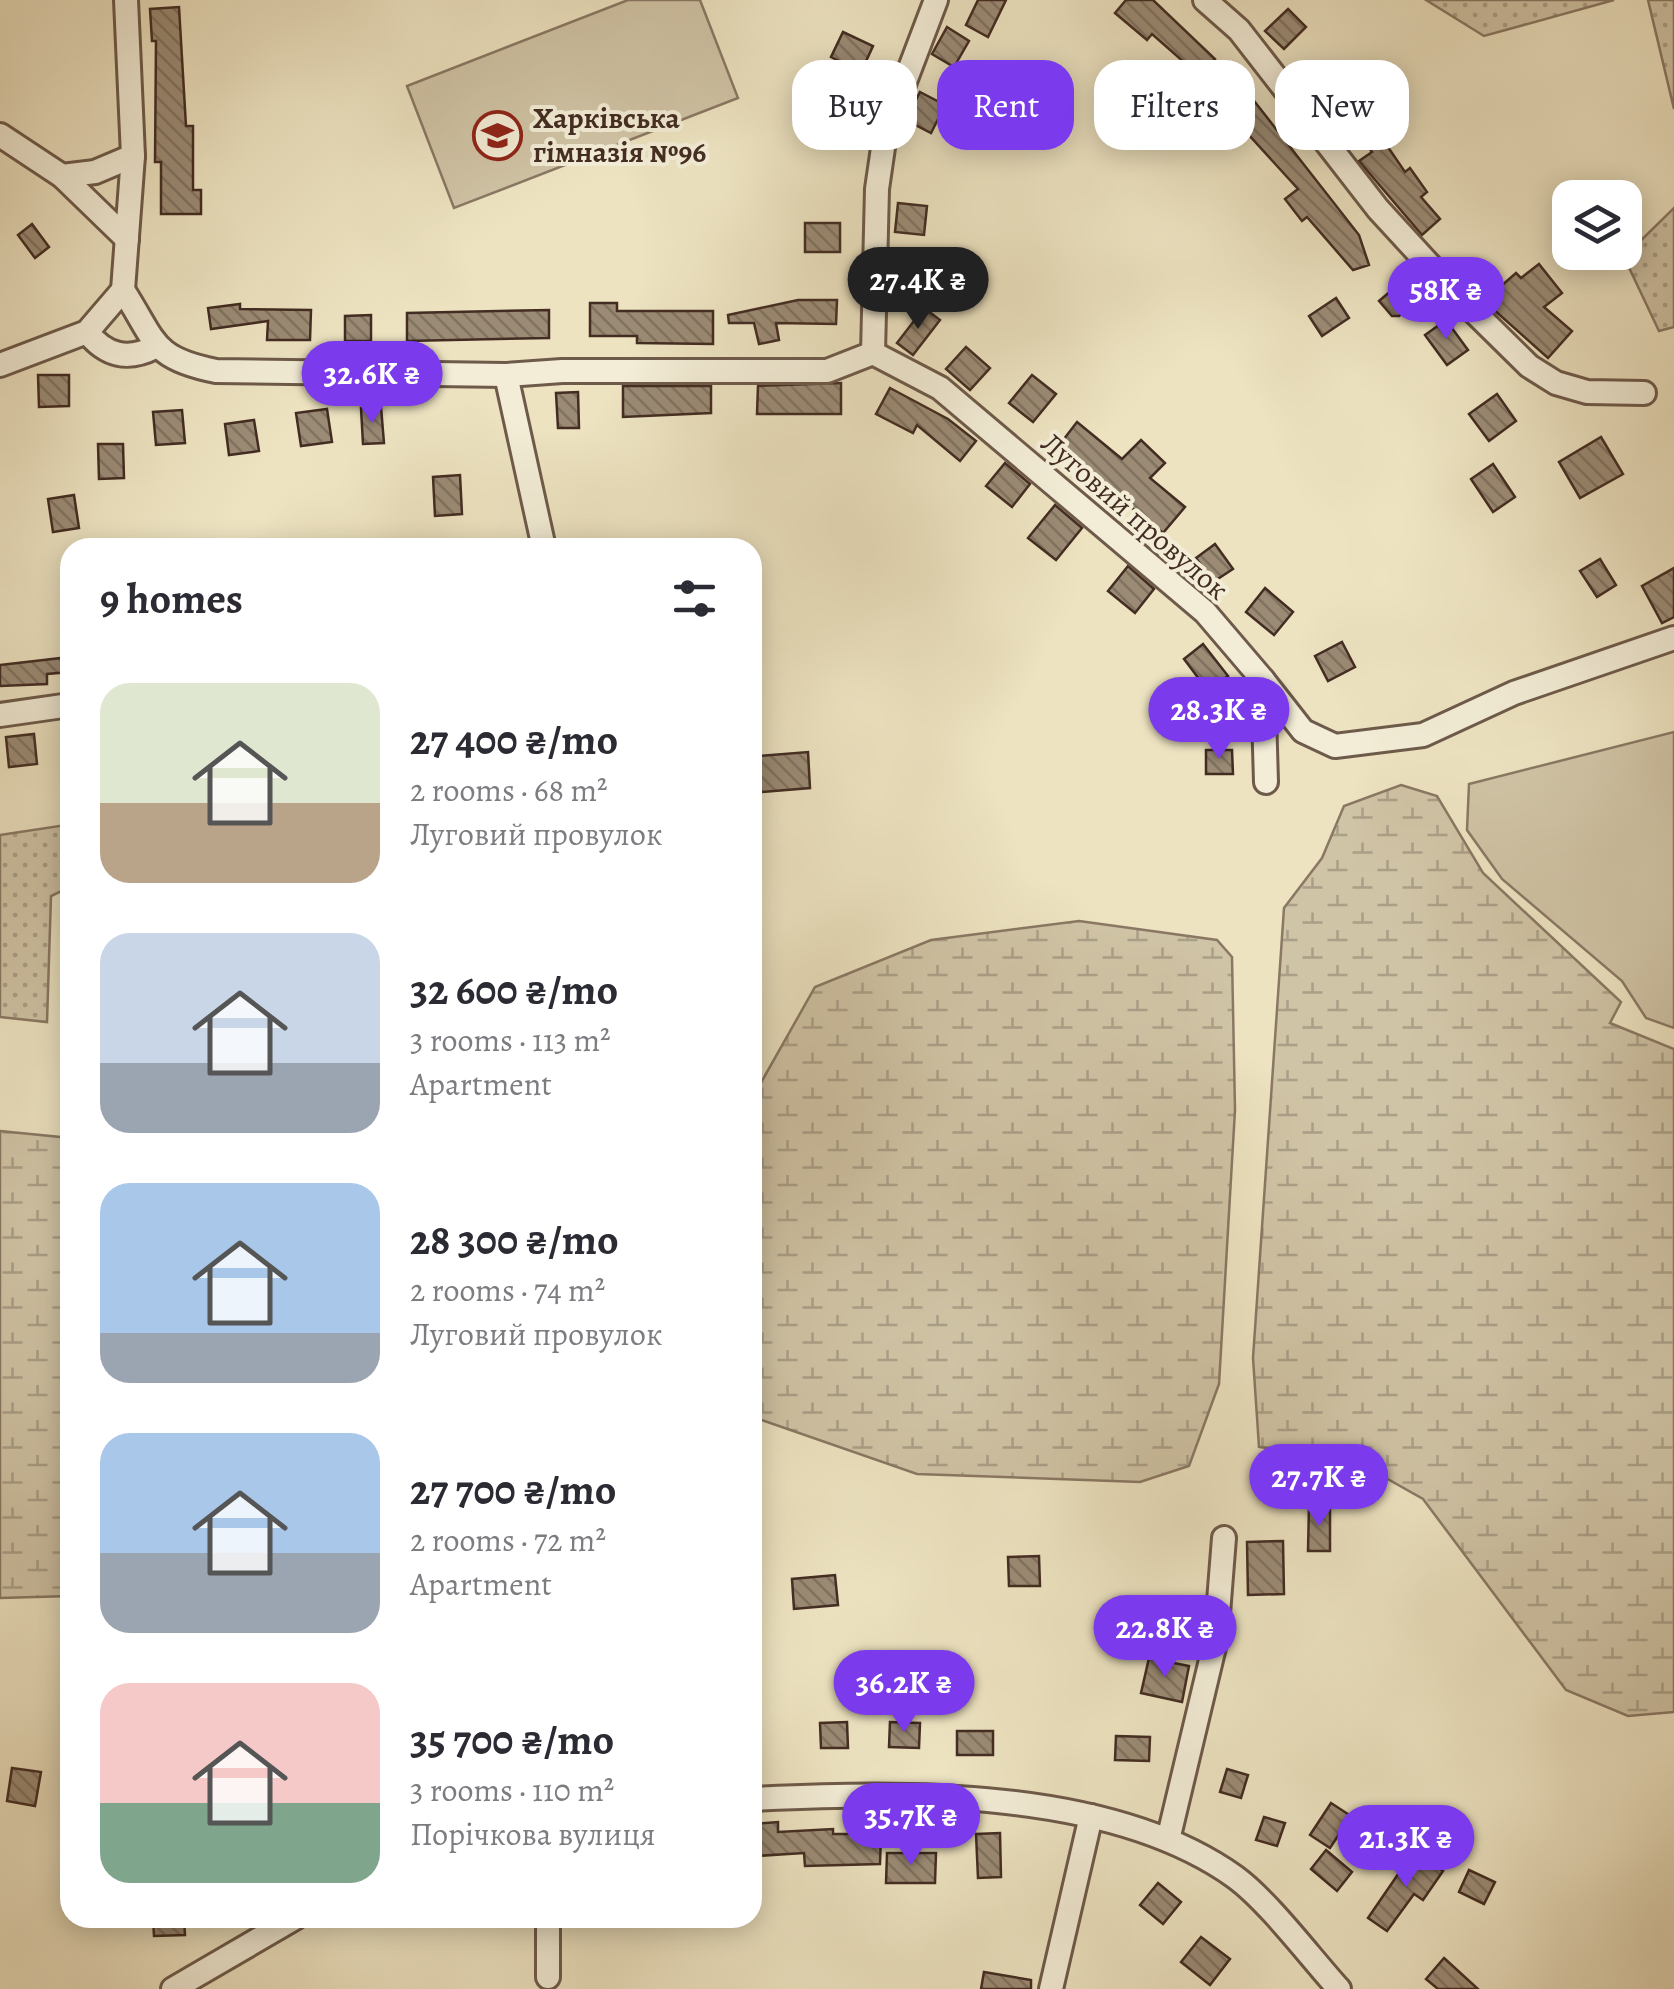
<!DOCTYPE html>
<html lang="en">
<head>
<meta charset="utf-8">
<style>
  :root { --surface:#fff; --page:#f7f7f7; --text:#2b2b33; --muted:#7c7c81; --accent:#7c3aed }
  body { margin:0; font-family:Alegreya,serif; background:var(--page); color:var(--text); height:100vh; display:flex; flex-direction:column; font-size:38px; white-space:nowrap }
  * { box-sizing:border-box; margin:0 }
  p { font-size:32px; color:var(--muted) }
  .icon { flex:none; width:55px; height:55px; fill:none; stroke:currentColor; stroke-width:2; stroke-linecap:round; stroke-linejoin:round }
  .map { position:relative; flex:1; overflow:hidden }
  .details { position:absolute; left:60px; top:538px; width:702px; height:1390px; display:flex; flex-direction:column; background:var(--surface); border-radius:30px; box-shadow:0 5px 25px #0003 }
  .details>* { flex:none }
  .hud { position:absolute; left:792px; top:60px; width:730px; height:90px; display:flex; gap:20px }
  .buttons { position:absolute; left:1552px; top:180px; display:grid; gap:20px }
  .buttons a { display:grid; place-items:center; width:90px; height:90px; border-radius:20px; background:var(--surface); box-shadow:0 5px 25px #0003; font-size:50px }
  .price { position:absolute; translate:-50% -85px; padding:0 22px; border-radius:35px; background:var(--accent); color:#fff; font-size:32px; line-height:65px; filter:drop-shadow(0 2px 5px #0008) }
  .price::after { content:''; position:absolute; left:50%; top:60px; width:30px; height:22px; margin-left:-15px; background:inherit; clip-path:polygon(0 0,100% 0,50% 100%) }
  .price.selected { background:#222; color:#fff }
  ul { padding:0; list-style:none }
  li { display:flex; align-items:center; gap:30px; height:250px; padding:0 40px }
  li span { display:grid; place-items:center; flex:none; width:280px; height:200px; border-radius:30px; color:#555 }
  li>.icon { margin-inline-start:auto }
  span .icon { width:120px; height:120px; fill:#fffc; stroke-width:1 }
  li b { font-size:42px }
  h2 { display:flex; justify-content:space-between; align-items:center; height:120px; padding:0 40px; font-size:42px }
  .pill { padding:0 35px; border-radius:30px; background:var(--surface); box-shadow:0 5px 25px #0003; font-size:35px; line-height:90px }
  .pill.selected { background:var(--accent); color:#fff }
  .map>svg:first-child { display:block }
  .grass { fill:#d0c4a6; stroke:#8a7864; stroke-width:2.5 }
  .wetland { fill:url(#wetland-marsh); stroke:#8a7864; stroke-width:2.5 }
  .garden { fill:url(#garden-dots); stroke:#8a7864; stroke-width:2.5 }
  .building { fill:url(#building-back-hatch); stroke:#432c22; stroke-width:2.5 }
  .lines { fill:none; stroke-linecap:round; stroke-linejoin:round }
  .street-casing { stroke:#6e5a4a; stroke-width:28 }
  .street { stroke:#f3edd7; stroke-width:22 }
  .labels { text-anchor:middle; stroke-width:8; stroke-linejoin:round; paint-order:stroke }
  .poi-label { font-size:30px; font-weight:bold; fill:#432c22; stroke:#f3edd7; text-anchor:start }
  .street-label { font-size:30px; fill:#432c22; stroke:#f3edd7 }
</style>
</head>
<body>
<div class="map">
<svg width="1674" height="1989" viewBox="0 0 1674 1989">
  <defs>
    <pattern id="wetland-marsh" width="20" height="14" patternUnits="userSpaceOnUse" patternTransform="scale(2.5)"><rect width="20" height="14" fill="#d0c4a6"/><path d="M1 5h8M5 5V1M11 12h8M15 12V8" fill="none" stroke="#aa9f87"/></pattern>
    <pattern id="garden-dots" width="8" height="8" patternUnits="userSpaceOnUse" patternTransform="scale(2.5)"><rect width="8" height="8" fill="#d0c4a6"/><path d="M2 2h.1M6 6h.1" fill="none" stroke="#aa9f87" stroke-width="1.8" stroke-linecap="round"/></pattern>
    <pattern id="building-back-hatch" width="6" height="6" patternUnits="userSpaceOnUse" patternTransform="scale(2.5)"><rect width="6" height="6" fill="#9b8b75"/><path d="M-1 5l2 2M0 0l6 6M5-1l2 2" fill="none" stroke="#807260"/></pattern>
  </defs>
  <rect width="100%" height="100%" fill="#ede3c1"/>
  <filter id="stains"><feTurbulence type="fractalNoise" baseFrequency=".002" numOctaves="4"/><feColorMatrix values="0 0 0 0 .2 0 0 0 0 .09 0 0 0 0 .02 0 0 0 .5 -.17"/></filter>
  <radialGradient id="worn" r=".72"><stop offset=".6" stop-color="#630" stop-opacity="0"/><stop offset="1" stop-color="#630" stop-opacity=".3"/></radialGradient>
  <!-- grass -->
  <g class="grass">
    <polygon points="628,0 700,0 738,98 454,208 407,86"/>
    <polygon points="1674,732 1674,1028 1646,1018 1622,981 1502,879 1467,830 1469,784"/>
  </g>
  <!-- wetland -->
  <g class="wetland">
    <polygon points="1401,785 1437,796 1483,873 1621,1002 1610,1023 1674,1049 1674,1712 1628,1716 1566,1690 1423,1499 1352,1459 1259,1447 1253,1358 1284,908 1322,858 1344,806"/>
    <polygon points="1079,921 1217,940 1232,957 1235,1110 1219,1384 1189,1466 1140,1482 917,1474 753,1417 753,1089 758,1088 815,987 931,940"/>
    <polygon points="0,1131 70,1138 70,1596 0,1598"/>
  </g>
  <!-- garden -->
  <g class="garden">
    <polygon points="1426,0 1614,0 1484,36"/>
    <polygon points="1648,0 1674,0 1674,109"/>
    <polygon points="1674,208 1674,327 1659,331 1624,257"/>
    <polygon points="66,825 70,828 70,887 51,896 47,1022 0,1017 0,835"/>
  </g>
  <!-- building -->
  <g class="building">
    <polygon points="978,0 1006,0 988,37 966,25"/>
    <polygon points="1126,0 1153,0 1215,59 1193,83 1179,70 1185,63 1152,34 1147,40 1115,13"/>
    <polygon points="179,7 186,126 193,126 193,190 201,190 201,214 161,214 161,162 155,162 156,41 152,41 150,9"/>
    <polygon points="1288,9 1306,27 1284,49 1265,31"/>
    <polygon points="947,27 969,41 954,67 932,54"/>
    <polygon points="843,32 873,46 861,72 831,57"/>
    <polygon points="1325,64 1344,90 1326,103 1307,77"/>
    <polygon points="826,91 855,108 838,138 809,122"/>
    <polygon points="920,92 945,105 931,133 906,120"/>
    <polygon points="1251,97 1359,235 1369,265 1353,270 1307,217 1302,221 1285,199 1298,189 1247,133 1238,142 1222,125"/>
    <polygon points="1379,134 1405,172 1410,168 1427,192 1421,197 1440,219 1422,235 1359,161 1372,152 1366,143"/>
    <polygon points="898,203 927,206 924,235 895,232"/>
    <rect x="805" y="223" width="35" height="29"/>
    <polygon points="32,224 49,247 35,258 18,235"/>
    <polygon points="1539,264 1562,293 1544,307 1572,331 1548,358 1484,301 1516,273 1521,278"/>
    <polygon points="1405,279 1421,298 1399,316 1392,316 1379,301"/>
    <polygon points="1336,298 1349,318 1322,336 1309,316"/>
    <polygon points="798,300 837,300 836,324 776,323 779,340 759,344 754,323 729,323 728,315"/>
    <polygon points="590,303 617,303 617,311 713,311 713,344 637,343 637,336 590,336"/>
    <polygon points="240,304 240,309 311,310 310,340 267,340 268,321 211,329 208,308"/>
    <polygon points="924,308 940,320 913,355 897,343"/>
    <polygon points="549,310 549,338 407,341 407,313"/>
    <polygon points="371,315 371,341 345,341 345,316"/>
    <polygon points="1446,320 1468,350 1447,365 1425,335"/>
    <polygon points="966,347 990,368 970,390 946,369"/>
    <polygon points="38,375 69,375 69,406 39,407"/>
    <polygon points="1032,375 1056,394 1033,422 1009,403"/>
    <polygon points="841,383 841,414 757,414 758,386"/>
    <polygon points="623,386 711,386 711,413 623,417"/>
    <polygon points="890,388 948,419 976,441 960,461 917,425 913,433 876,414"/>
    <polygon points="578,392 579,428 558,428 556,393"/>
    <polygon points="1497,394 1516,421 1489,441 1469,414"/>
    <polygon points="381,407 384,443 363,444 361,408"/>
    <polygon points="327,409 332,442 301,446 296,413"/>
    <polygon points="182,410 185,443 156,445 153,412"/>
    <polygon points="254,420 259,451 229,455 225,424"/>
    <polygon points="1077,422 1122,459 1141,440 1165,463 1150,478 1185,507 1163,533 1057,448"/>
    <polygon points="1601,437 1623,474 1580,498 1559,462"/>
    <polygon points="98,444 123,444 124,478 99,479"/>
    <polygon points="1005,463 1030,484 1012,507 986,486"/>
    <polygon points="1493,464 1515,497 1493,512 1471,479"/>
    <polygon points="460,475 462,514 435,516 433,477"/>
    <polygon points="74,495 79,528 53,532 48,499"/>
    <polygon points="1055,505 1082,528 1056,560 1028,538"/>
    <polygon points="1215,544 1233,569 1213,582 1196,558"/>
    <polygon points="1600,559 1616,585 1597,597 1580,571"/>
    <polygon points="1128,566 1154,589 1135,613 1108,591"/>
    <polygon points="1674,568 1674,617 1662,623 1642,586"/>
    <polygon points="1265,588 1293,612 1274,635 1246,612"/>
    <polygon points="1342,642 1355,667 1328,681 1315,656"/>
    <polygon points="1203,644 1228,676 1208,691 1184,659"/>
    <polygon points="70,657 70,672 47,674 47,684 0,686 0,665"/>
    <polygon points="34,734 37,764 9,767 6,737"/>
    <polygon points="1206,750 1232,750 1233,774 1206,774"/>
    <polygon points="808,752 810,788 761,792 759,756"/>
    <polygon points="1309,1506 1330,1507 1330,1551 1308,1551"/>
    <polygon points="1283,1541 1284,1594 1248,1595 1247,1542"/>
    <polygon points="1039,1556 1040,1586 1009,1586 1008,1557"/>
    <polygon points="835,1575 838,1605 794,1609 792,1579"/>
    <polygon points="1149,1658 1189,1666 1182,1702 1141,1693"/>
    <polygon points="847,1722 848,1748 821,1748 820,1723"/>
    <polygon points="890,1722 920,1723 919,1748 889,1747"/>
    <rect x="957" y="1731" width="36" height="24"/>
    <polygon points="1116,1736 1150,1737 1149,1761 1115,1760"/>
    <polygon points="12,1768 41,1772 35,1806 7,1801"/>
    <polygon points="1227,1769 1248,1775 1241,1798 1220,1792"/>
    <polygon points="1331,1803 1351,1816 1330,1848 1310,1835"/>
    <polygon points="1264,1817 1285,1823 1277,1846 1256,1840"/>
    <polygon points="778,1822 778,1832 833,1829 833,1834 881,1834 880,1864 805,1866 804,1853 756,1856 754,1824"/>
    <polygon points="1000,1833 1001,1877 978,1878 976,1834"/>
    <polygon points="1326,1850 1352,1872 1337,1891 1311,1869"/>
    <polygon points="1414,1851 1443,1871 1423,1900 1414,1894 1387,1931 1368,1918"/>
    <polygon points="887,1853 936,1853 935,1883 886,1883"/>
    <polygon points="1469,1870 1495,1882 1484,1904 1459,1892"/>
    <polygon points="1158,1883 1181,1902 1163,1924 1140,1905"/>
    <polygon points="153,1918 184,1918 185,1935 154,1936"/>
    <polygon points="1201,1937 1230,1959 1210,1985 1181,1962"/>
    <polygon points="1444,1958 1478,1989 1438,1989 1426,1979"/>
    <polygon points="984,1972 1031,1980 1031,1989 981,1989"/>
  </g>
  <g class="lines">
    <defs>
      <g id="street">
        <polyline points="1205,0 1239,30 1378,209 1457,295 1529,366 1556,383 1587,392 1644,393"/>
        <polyline points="0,135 62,176 127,239"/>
        <polyline points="62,176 95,172 133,156"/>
        <path d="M123,290C156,341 151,358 216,371L506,375L562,371H827L873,353L877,189L885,134L936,0"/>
        <polyline points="123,290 133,156 126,0"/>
        <path d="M87,332C106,356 128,361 155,347"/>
        <polyline points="873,353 940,388 1205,612 1263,680 1266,782"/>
        <polyline points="0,365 87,332 123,290"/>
        <polyline points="506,375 544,548"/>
        <polyline points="1263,680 1303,731 1335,746 1423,735 1514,693 1674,638"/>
        <polyline points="0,715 70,705"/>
        <path d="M752,1799C901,1792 1109,1787 1235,1877C1268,1901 1310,1957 1339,1989"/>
        <polyline points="1168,1840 1216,1639 1224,1538"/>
        <polyline points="548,1977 548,1918"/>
        <polyline points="173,1989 295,1918"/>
        <polyline points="1051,1989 1091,1816"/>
      </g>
    </defs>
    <!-- street casing -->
    <use href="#street" class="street-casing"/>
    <!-- street -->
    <use href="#street" class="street"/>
  </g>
  <!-- icons -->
  <defs>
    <symbol id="school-ring" viewBox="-11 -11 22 22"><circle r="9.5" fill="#f3edd7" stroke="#8f2418" stroke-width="1.5"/><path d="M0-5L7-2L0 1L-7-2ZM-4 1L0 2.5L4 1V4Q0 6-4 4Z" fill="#8f2418"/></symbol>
  </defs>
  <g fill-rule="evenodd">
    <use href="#school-ring" x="470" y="108" width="55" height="55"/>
  </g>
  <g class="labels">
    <!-- poi labels -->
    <g class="poi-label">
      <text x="533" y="128">Харківська<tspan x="533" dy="34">гімназія №96</tspan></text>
    </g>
    <!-- street labels -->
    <g class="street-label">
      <text transform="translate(1135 516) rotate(41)" y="10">Луговий провулок</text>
    </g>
  </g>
  <rect width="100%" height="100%" filter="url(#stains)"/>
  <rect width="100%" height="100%" fill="url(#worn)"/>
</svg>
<div class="buttons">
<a><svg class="icon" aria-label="layers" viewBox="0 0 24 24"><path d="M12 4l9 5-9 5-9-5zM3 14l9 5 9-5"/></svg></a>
</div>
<b class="price selected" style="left:918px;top:332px">27.4K ₴</b>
<b class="price" style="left:1446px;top:342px">58K ₴</b>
<b class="price" style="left:372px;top:426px">32.6K ₴</b>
<b class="price" style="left:1219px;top:762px">28.3K ₴</b>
<b class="price" style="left:1319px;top:1529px">27.7K ₴</b>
<b class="price" style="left:1165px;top:1680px">22.8K ₴</b>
<b class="price" style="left:904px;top:1735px">36.2K ₴</b>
<b class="price" style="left:911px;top:1868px">35.7K ₴</b>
<b class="price" style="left:1406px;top:1890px">21.3K ₴</b>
<div class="hud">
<a class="pill">Buy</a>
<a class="pill selected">Rent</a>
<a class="pill">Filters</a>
<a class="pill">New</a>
</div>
<section class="details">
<h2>9 homes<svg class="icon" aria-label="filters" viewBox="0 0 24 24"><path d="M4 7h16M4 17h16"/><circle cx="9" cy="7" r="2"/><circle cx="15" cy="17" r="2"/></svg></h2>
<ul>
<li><span style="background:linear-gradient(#dfe7d0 60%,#b9a48a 0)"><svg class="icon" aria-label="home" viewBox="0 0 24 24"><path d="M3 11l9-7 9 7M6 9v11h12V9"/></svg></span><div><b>27 400 ₴/mo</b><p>2 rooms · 68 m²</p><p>Луговий провулок</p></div></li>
<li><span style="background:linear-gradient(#c9d6e8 65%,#9aa5b1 0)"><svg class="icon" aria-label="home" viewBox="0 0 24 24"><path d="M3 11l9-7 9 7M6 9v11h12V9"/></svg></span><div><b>32 600 ₴/mo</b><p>3 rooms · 113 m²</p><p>Apartment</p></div></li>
<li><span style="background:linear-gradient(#a9c7e8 75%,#9aa5b1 0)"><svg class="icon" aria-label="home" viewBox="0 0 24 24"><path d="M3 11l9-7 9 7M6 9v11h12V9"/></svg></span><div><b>28 300 ₴/mo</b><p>2 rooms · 74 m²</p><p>Луговий провулок</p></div></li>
<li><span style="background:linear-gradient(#a9c7e8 60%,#9aa5b1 0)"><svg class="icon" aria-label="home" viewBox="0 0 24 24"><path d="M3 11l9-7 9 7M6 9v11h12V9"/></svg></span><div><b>27 700 ₴/mo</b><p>2 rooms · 72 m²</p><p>Apartment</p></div></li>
<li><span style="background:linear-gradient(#f6c9c9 60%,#7fa58c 0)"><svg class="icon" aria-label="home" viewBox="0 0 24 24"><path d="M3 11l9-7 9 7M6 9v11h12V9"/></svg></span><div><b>35 700 ₴/mo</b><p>3 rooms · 110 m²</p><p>Порічкова вулиця</p></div></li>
</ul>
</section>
</div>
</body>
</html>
